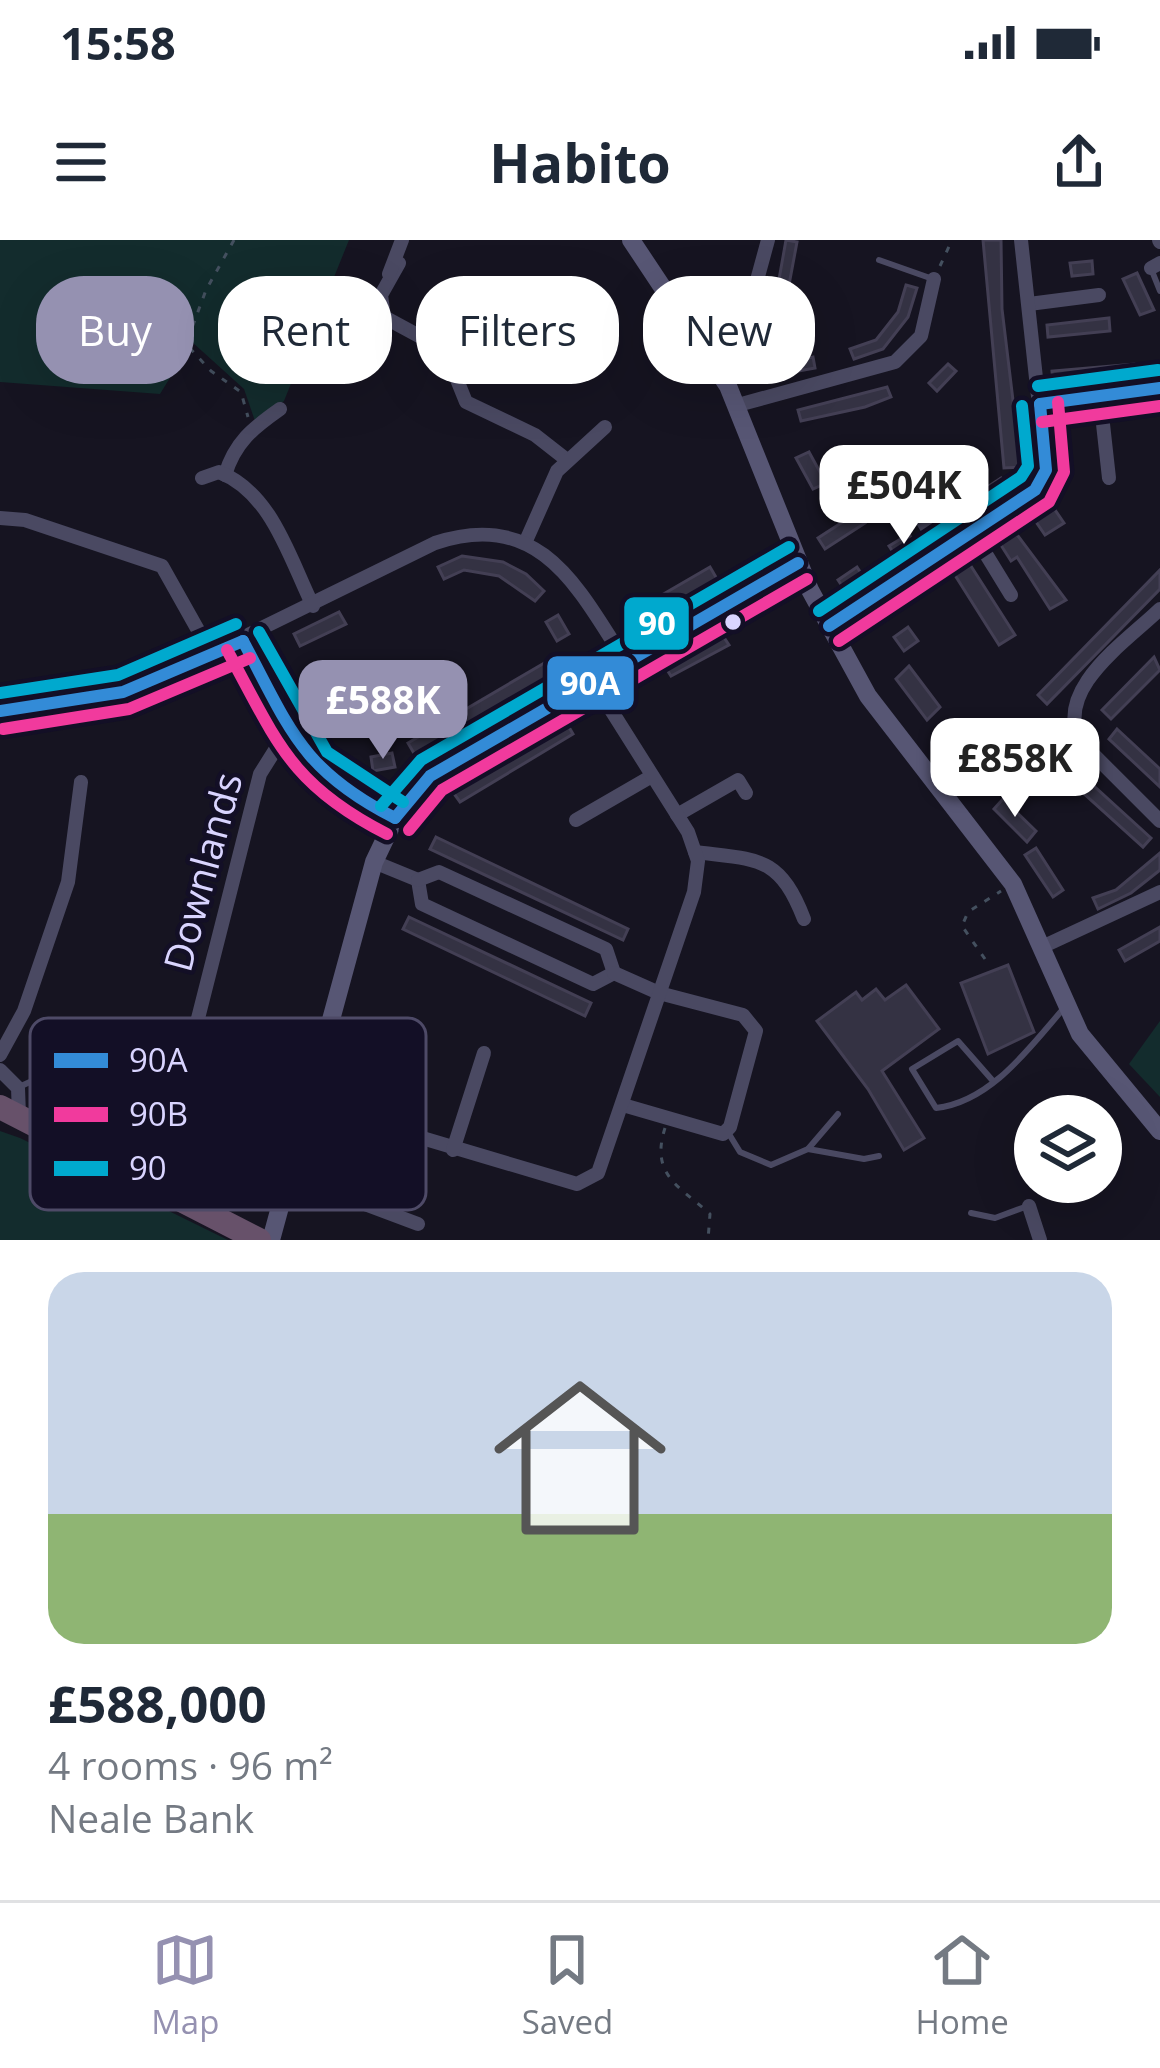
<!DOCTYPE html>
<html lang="en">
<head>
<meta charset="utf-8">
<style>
  :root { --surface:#fff; --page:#f6f6f7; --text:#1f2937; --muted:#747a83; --line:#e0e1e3; --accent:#9591b1 }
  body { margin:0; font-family:"Open Sans",sans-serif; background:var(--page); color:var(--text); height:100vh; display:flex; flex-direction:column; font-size:45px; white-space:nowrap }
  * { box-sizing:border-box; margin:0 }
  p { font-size:39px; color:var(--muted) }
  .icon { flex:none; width:66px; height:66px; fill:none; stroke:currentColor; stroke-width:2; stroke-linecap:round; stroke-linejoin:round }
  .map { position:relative; height:1000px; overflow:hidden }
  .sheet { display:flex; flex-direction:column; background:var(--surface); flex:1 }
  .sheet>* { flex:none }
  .top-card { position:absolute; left:36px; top:36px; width:1089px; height:108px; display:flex; gap:24px }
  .controls { position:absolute; left:1014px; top:855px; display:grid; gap:24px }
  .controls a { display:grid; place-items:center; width:108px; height:108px; border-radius:50%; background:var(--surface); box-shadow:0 12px 48px #0002; font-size:60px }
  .price { position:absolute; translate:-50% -102px; padding:0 27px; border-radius:24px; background:#fff; color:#222; font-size:39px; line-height:78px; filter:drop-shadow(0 3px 6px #0008) }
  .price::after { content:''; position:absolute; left:50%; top:72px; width:36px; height:27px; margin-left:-18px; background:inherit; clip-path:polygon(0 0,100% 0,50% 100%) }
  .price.active { background:var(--accent); color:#fff }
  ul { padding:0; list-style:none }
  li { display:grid; align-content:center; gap:24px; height:636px; padding:0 48px }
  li+li { border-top:3px solid var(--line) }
  li span { display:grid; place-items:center; height:372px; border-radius:36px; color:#555 }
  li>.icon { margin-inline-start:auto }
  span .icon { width:216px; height:216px; fill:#fffc; stroke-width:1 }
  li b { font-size:51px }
  .pill { padding:0 42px; border-radius:48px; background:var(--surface); box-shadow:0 12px 48px #0002; font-size:42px; line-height:108px }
  .pill.active { background:var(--accent); color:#fff }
  .status { display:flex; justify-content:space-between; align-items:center; height:84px; padding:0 60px; background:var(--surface); direction:ltr }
  .status svg { height:33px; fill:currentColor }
  header { display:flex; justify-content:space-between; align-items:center; height:156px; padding:0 48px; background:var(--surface); font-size:54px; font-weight:700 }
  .dock { display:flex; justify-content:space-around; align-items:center; height:168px; border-top:3px solid var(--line); background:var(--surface); font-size:33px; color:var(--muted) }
  .dock a { display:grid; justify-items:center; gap:6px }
  .dock .active { color:var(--accent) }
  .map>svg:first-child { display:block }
  .green { fill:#132c2d }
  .building { fill:#343243; stroke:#433f54; stroke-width:3 }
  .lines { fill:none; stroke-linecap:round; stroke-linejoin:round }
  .path { stroke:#44505f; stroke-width:3; stroke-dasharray:6 9; stroke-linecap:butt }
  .lane { stroke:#4a4962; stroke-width:6 }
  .street { stroke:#4a4962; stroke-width:14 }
  .secondary { stroke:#575674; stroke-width:18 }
  .highway { stroke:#67516a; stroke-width:24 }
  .bus-1-casing { stroke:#130f26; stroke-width:21 }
  .bus-2-casing { stroke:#130f26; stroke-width:21 }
  .bus-3-casing { stroke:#130f26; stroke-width:21 }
  .bus-1 { stroke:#338bd7; stroke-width:12 }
  .bus-2 { stroke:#f13a9d; stroke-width:12 }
  .bus-3 { stroke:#00a9ce; stroke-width:12 }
  .bus-dot { fill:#d9d4ff; stroke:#130f26; stroke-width:4.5 }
  .labels { text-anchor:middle; stroke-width:9; stroke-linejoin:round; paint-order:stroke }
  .street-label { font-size:39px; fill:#d9d4ff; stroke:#130f26 }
  .key { fill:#130f26; stroke:#4e4a67; stroke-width:3 }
  .key-label { font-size:33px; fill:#d9d4ff }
  .line-badge { stroke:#130f26; stroke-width:4.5 }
  .badge-label { font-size:33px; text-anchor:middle; font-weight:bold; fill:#fff }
</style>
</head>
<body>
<div class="status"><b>15:58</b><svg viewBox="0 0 49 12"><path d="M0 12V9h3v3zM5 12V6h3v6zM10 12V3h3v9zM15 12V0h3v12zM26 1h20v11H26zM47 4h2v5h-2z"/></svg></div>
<header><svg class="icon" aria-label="menu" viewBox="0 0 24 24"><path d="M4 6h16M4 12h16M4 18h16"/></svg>Habito<svg class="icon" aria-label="share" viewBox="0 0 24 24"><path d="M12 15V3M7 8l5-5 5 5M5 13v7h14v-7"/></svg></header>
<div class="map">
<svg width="1160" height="1000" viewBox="0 0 1160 1000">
  <rect width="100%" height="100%" fill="#161421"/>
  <!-- green -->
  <g class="green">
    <polygon points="0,0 349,0 284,161 255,181 244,149 192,102 160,154 0,142"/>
    <polygon points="1160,781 1160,857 1129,824"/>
    <polygon points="0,891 20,898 228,1000 0,1000"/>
  </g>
  <!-- building -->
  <g class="building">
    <polygon points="786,0 797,2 780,93 770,90"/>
    <polygon points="983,0 1001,0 1002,69 1021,227 1004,228"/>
    <polygon points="1092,21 1093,34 1072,36 1070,23"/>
    <polygon points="1137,33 1154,70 1140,75 1123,39"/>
    <polygon points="906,45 917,48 908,77 883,109 854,119 850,109 876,100 898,72"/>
    <polygon points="1109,78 1110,91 1048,97 1047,85"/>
    <polygon points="813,117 815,128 787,133 785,123"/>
    <polygon points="948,124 956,131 937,151 929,143"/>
    <polygon points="1134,124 1135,137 1053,144 1052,131"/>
    <polygon points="887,147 891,157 865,167 801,181 798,170"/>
    <polygon points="809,212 826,243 813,249 796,218"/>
    <polygon points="928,212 936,223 888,254 880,243"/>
    <polygon points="954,221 975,255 1001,238 1008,249 950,287 942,276 964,262 943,228"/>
    <polygon points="852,235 864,254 852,261 840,242"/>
    <polygon points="1053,267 1064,283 1045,295 1034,279"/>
    <polygon points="858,272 865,283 825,309 818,298"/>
    <polygon points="1015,292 1066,360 1050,369 1017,317 1011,321 999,302"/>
    <polygon points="909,294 918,309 899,321 889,306"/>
    <polygon points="462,316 503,322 526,334 544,351 535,361 499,336 464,330 444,339 438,327"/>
    <polygon points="969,323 1015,395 999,405 953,332"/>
    <polygon points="710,327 717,339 636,386 629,374"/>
    <polygon points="857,327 867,342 848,355 838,340"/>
    <polygon points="1160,330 1160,349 1047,464 1038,455"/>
    <polygon points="339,372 346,384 300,406 294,394"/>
    <polygon points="558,375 569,394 557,401 546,382"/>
    <polygon points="908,387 918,401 904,411 894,397"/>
    <polygon points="721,393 729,405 671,436 664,425"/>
    <polygon points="558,415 565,427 415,515 408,503"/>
    <polygon points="1154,417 1160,430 1111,479 1102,470"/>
    <polygon points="909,426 940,467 927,480 896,439"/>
    <polygon points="566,482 573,494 460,562 452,551"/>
    <polygon points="1117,489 1160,529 1160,547 1109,499"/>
    <polygon points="1039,496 1151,598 1143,607 1030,505"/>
    <polygon points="392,513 395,527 373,531 371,517"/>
    <polygon points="1003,559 1036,591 1027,602 994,569"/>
    <polygon points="436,597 628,689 623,700 430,609"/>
    <polygon points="1036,608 1063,650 1053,657 1025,615"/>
    <polygon points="1160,613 1160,630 1131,653 1098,669 1093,658 1116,650"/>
    <polygon points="409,677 591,763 585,776 403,689"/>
    <polygon points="1160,687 1160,701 1125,721 1119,710"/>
    <polygon points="1008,725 1034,792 988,814 961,743"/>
    <polygon points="906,745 939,789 882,831 924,898 904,910 868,849 817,781 856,752 862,760 876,749 885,760"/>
  </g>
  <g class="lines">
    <!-- path -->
    <g class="path">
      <polyline points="234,0 206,50 186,104 211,131 241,152 248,177"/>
      <polyline points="940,26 952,0"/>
      <polyline points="175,111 185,101"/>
      <polyline points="985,719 962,686 968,672 1001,651"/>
      <path d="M665,888C650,935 679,946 710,974L708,1000"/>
    </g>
    <!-- lane -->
    <g class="lane">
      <polyline points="879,20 930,38"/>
      <polyline points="1152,31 1160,51"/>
      <path d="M993,841L958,801L912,829L936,868C991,862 1030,807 1064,768"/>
      <polyline points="19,847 45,835 70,790"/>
      <polyline points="729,894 740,912 771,925 808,909 838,874"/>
      <polyline points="808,909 864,919 879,916"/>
      <polyline points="971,973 995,978 1025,967"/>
    </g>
    <!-- street -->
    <g class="street">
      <polyline points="1159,0 1160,2"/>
      <polyline points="399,23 381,55 384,77 445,110 466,162 535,195 567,220"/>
      <polyline points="1151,28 1160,23"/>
      <polyline points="389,34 402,0"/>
      <polyline points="1029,64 1099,55"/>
      <path d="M445,110C470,94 478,68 504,56"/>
      <polyline points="728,146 768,0"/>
      <polyline points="1100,157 1109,238"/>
      <polyline points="1040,164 1160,148"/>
      <polyline points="738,165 895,122 921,96 934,39"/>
      <path d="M225,235C235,202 253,188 280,169"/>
      <path d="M202,238L219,232C272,253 289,317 313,366"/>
      <polyline points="913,265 942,313"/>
      <polyline points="0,278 25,280 162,326 212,415"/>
      <polyline points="973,293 1011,355"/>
      <polyline points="525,303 557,231 605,187"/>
      <path d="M1160,369C1126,402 1052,450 1081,502L1160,581"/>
      <polyline points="829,386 1015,265 1035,250 1046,230 1021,0"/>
      <path d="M243,401C295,492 289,529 395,578"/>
      <path d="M0,471L150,443L435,303C541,268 578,348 627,424"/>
      <polyline points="677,575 738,540 746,553"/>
      <polyline points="576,580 652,536"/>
      <path d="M695,612C758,620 779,615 804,679"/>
      <polyline points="374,622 418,640"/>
      <polyline points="418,640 422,664 593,744 614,733"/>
      <polyline points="418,640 439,632 606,709 614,733"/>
      <polyline points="1044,706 1160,652"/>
      <polyline points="614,733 659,753 743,775 756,791 730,887 723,894 623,865"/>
      <polyline points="0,815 24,771 68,642 81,542"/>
      <polyline points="0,830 18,848 19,875"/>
      <polyline points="162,857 190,810 260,534 287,491"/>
      <polyline points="308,864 577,944 598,933 694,652 698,621 688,592 594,443"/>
      <polyline points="453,910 484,813"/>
      <polyline points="290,936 418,984"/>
      <polyline points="1029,966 1040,1000"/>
    </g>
    <!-- secondary -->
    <g class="secondary">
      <polyline points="631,0 728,146 810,350 868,456 1013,644 1080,794 1160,891"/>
      <polyline points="271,1000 374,622 395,578 430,536 798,323"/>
    </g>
    <!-- highway -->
    <polyline class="highway" points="0,867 259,1000"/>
    <defs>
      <g id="bus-1">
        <polyline points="1040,164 1160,148"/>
        <polyline points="829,386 1035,250 1046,230 1040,164"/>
        <path d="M243,401C290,489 301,530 395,578"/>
        <polyline points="0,471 123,452 243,401"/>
        <polyline points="395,578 430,536 798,323"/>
      </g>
      <g id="bus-2">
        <polyline points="1042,182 1160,166"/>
        <polyline points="839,401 1049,262 1064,232 1058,162"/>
        <path d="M227,410C277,501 289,544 387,594"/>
        <polyline points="3,489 129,469 250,418"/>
        <polyline points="409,590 442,550 807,339"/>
      </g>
      <g id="bus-3">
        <polyline points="1038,146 1158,130"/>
        <polyline points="819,371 1021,237 1028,226 1022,166"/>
        <polyline points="259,392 327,512 403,562"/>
        <polyline points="0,453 118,435 236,384"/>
        <polyline points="381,566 421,520 789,307"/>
      </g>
    </defs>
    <!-- bus-1 casing -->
    <use href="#bus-1" class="bus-1-casing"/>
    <!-- bus-2 casing -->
    <use href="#bus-2" class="bus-2-casing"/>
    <!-- bus-3 casing -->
    <use href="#bus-3" class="bus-3-casing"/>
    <!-- bus-1 -->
    <use href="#bus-1" class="bus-1"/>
    <!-- bus-2 -->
    <use href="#bus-2" class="bus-2"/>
    <!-- bus-3 -->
    <use href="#bus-3" class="bus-3"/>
  </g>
  <!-- markers -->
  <circle class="bus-dot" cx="733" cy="382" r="10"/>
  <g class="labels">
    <!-- street labels -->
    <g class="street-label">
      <text transform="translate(203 632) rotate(-75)" y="14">Downlands</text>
    </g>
  </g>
  <!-- legend -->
  <rect x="30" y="778" width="396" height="192" rx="18" class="key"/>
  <rect x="54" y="813" width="54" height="15" fill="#338bd7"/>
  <rect x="54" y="867" width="54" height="15" fill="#f13a9d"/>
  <rect x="54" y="921" width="54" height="15" fill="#00a9ce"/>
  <g class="key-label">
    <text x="129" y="832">90A</text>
    <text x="129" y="886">90B</text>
    <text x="129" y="940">90</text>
  </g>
  <g class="line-badge">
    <rect x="622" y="355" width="69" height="57" rx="12" fill="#00a9ce"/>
    <rect x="545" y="414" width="91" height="58" rx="12" fill="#338bd7"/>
  </g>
  <g class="badge-label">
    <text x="657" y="395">90</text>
    <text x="590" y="455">90A</text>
  </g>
</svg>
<div class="controls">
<a><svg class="icon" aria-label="layers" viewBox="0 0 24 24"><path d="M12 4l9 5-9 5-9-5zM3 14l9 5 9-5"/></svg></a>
</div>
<b class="price" style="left:904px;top:307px">£504K</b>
<b class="price active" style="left:383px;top:522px">£588K</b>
<b class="price" style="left:1015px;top:580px">£858K</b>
<div class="top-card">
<a class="pill active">Buy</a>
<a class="pill">Rent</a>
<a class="pill">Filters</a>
<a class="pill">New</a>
</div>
</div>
<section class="sheet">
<ul>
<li><span style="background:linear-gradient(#c9d6e8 65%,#8fb573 0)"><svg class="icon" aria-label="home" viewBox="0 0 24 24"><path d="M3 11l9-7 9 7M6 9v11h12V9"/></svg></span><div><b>£588,000</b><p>4 rooms · 96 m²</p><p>Neale Bank</p></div></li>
</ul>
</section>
<nav class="dock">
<a class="active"><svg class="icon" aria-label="map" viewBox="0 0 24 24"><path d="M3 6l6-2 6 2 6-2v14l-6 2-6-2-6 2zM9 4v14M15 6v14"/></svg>Map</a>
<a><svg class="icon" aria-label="saved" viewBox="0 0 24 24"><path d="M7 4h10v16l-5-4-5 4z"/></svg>Saved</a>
<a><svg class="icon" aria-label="home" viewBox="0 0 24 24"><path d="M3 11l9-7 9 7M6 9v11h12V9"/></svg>Home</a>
</nav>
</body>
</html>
